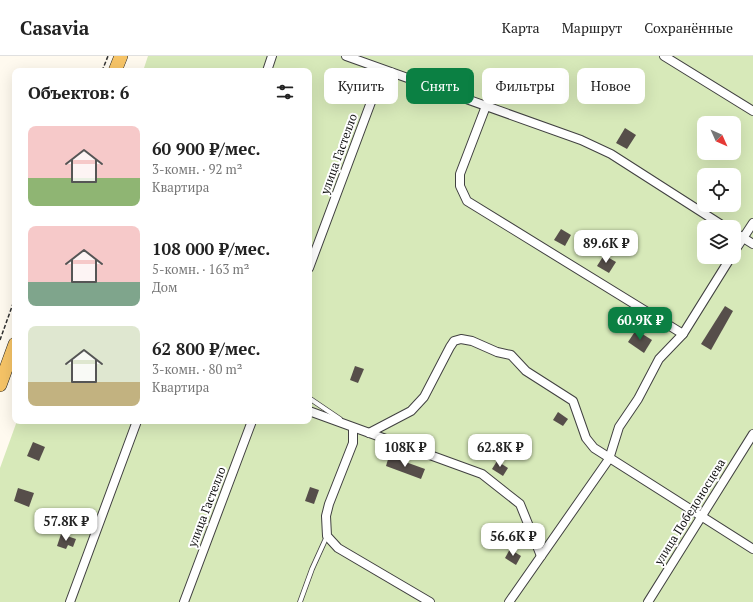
<!DOCTYPE html>
<html lang="ru">
<head>
<meta charset="utf-8">
<style>
  :root { --surface:#fff; --page:#f2f2f2; --text:#222; --muted:#767676; --line:#e0e0e0; --accent:#0b8043 }
  body { margin:0; font-family:"PT Serif",serif; background:var(--page); color:var(--text); height:100vh; display:flex; flex-direction:column; font-size:15px; white-space:nowrap }
  * { box-sizing:border-box; margin:0 }
  p { font-size:13px; color:var(--muted) }
  .icon { flex:none; width:22px; height:22px; fill:none; stroke:currentColor; stroke-width:2; stroke-linecap:round; stroke-linejoin:round }
  .map { position:relative; flex:1; overflow:hidden }
  .panel { position:absolute; left:12px; top:12px; width:300px; height:356px; display:flex; flex-direction:column; background:var(--surface); border-radius:8px; box-shadow:0 4px 16px #0002 }
  .panel>* { flex:none }
  .guide { position:absolute; left:324px; top:12px; width:369px; height:36px; display:flex; gap:8px }
  .needle { width:26px; rotate:135deg }
  .buttons { position:absolute; left:697px; top:60px; display:grid; gap:8px }
  .buttons a { display:grid; place-items:center; width:44px; height:44px; border-radius:8px; background:var(--surface); box-shadow:0 4px 16px #0002; font-size:20px }
  .price { position:absolute; translate:-50% -34px; padding:0 9px; border-radius:8px; background:#fff; color:#222; font-size:13px; line-height:26px; filter:drop-shadow(0 1px 2px #0008) }
  .price::after { content:''; position:absolute; left:50%; top:24px; width:12px; height:9px; margin-left:-6px; background:inherit; clip-path:polygon(0 0,100% 0,50% 100%) }
  .price.current { background:var(--accent); color:#fff }
  ul { padding:0; list-style:none }
  li { display:flex; align-items:center; gap:12px; height:100px; padding:0 16px }
  li span { display:grid; place-items:center; flex:none; width:112px; height:80px; border-radius:8px; color:#555 }
  li>.icon { margin-inline-start:auto }
  span .icon { width:48px; height:48px; fill:#fffc; stroke-width:1 }
  li b { font-size:17px }
  h2 { display:flex; justify-content:space-between; align-items:center; height:48px; padding:0 16px; font-size:17px }
  .chip { padding:0 14px; border-radius:8px; background:var(--surface); box-shadow:0 4px 16px #0002; font-size:14px; line-height:36px }
  .chip.current { background:var(--accent); color:#fff }
  header { display:flex; align-items:center; gap:24px; box-sizing:border-box; height:56px; padding:0 20px; background:var(--surface); border-bottom:1px solid var(--line) }
  header strong { font-size:19px }
  nav { display:flex; gap:22px; margin-inline-start:auto; font-size:14px }
  .map>svg:first-child { display:block }
  .green { fill:#d7e9b9; fill-rule:evenodd }
  .building { fill:#564e4a }
  .lines { fill:none; stroke-linecap:round; stroke-linejoin:round }
  .service-casing { stroke:#414141; stroke-width:5.5 }
  .minor-casing { stroke:#414141; stroke-width:10 }
  .primary-casing { stroke:#1f1f1f; stroke-width:14 }
  .path { stroke:#303030; stroke-width:1.5; stroke-dasharray:4 2; stroke-linecap:butt }
  .service { stroke:#fff; stroke-width:4 }
  .minor { stroke:#fff; stroke-width:8 }
  .primary { stroke:#f6c467; stroke-width:13 }
  .labels { text-anchor:middle; stroke-width:4; stroke-linejoin:round; paint-order:stroke }
  .street-label { font-size:12px; fill:#0e0e0e; stroke:#fff }
</style>
</head>
<body>
<header>
<strong>Casavia</strong>
<nav><a>Карта</a><a>Маршрут</a><a>Сохранённые</a></nav>
</header>
<div class="map">
<svg width="753" height="546" viewBox="0 0 753 546">
  <rect width="100%" height="100%" fill="#fffaef"/>
  <!-- green -->
  <path class="green" d="M148,0H753V546H0V412L17,365H309V15H143ZM704,67H734V97H704ZM704,119H734V149H704ZM704,171H734V201H704Z"/>
  <!-- building -->
  <g class="building">
    <polygon points="625,72 636,79 627,93 616,87"/>
    <polygon points="561,173 571,179 565,190 554,184"/>
    <polygon points="604,199 616,206 609,217 597,210"/>
    <polygon points="725,250 733,255 711,294 701,288"/>
    <polygon points="636,274 652,284 644,297 628,286"/>
    <polygon points="355,310 364,313 358,327 350,324"/>
    <polygon points="558,356 568,363 563,370 553,364"/>
    <polygon points="33,386 45,391 39,405 27,400"/>
    <polygon points="389,400 425,413 421,423 386,410"/>
    <polygon points="497,405 508,412 503,420 492,413"/>
    <polygon points="310,431 319,434 314,448 305,445"/>
    <polygon points="18,432 34,437 29,451 14,445"/>
    <polygon points="61,478 76,483 73,491 68,489 66,493 57,490"/>
    <polygon points="510,493 521,500 516,509 505,502"/>
  </g>
  <g class="lines">
    <defs>
      <g id="service">
        <polyline points="309,342 340,363"/>
        <polyline points="300,546 312,513 327,480"/>
      </g>
      <g id="minor">
        <polyline points="346,0 581,84 611,98 725,171"/>
        <polyline points="664,0 753,55"/>
        <polyline points="267,15 272,0"/>
        <polyline points="486,50 460,118 460,130 467,145 683,278"/>
        <polyline points="734,176 753,188"/>
        <polyline points="734,196 753,167"/>
        <polyline points="309,212 383,14"/>
        <polyline points="309,355 482,418 520,448 541,500"/>
        <polyline points="353,372 353,387 329,448 326,460 327,480 338,492 430,546"/>
        <polyline points="369,377 411,355 424,341 450,291 454,285 461,283 472,285 497,296 511,299 526,315 573,345 586,382 594,392 753,493"/>
        <polyline points="70,546 137,365"/>
        <polyline points="184,546 252,365"/>
        <polyline points="509,546 609,403 619,371 638,343 659,303 683,278 731,201"/>
        <polyline points="648,546 753,378"/>
      </g>
      <g id="primary">
        <polyline points="115,15 121,0"/>
        <polyline points="0,329 15,288"/>
      </g>
    </defs>
    <!-- service casing -->
    <use href="#service" class="service-casing"/>
    <!-- minor casing -->
    <use href="#minor" class="minor-casing"/>
    <!-- primary casing -->
    <use href="#primary" class="primary-casing"/>
    <!-- path -->
    <g class="path">
      <polyline points="102,15 108,0"/>
      <polyline points="0,284 15,242"/>
    </g>
    <!-- service -->
    <use href="#service" class="service"/>
    <!-- minor -->
    <use href="#minor" class="minor"/>
    <!-- primary -->
    <use href="#primary" class="primary"/>
  </g>
  <g class="labels">
    <!-- street labels -->
    <g class="street-label">
      <text transform="translate(339 98) rotate(-70)" y="4">улица Гастелло</text>
      <text transform="translate(207 451) rotate(-69)" y="4">улица Гастелло</text>
      <text transform="translate(690 456) rotate(-58)" y="4">улица Победоносцева</text>
    </g>
  </g>
</svg>
<div class="buttons">
<a><svg class="needle" viewBox="-14 -14 28 28"><path d="M0-13l5 13h-10z" fill="#e53935"/><path d="M0 13l5-13h-10z" fill="#767676"/></svg></a>
<a><svg class="icon" aria-label="locate" viewBox="0 0 24 24"><circle cx="12" cy="12" r="6"/><path d="M12 2v4M12 18v4M2 12h4M18 12h4"/></svg></a>
<a><svg class="icon" aria-label="layers" viewBox="0 0 24 24"><path d="M12 4l9 5-9 5-9-5zM3 14l9 5 9-5"/></svg></a>
</div>
<b class="price" style="left:606px;top:208px">89.6K ₽</b>
<b class="price current" style="left:640px;top:285px">60.9K ₽</b>
<b class="price" style="left:405px;top:412px">108K ₽</b>
<b class="price" style="left:500px;top:412px">62.8K ₽</b>
<b class="price" style="left:66px;top:486px">57.8K ₽</b>
<b class="price" style="left:513px;top:501px">56.6K ₽</b>
<div class="guide">
<a class="chip">Купить</a>
<a class="chip current">Снять</a>
<a class="chip">Фильтры</a>
<a class="chip">Новое</a>
</div>
<section class="panel">
<h2>Объектов: 6<svg class="icon" aria-label="filters" viewBox="0 0 24 24"><path d="M4 7h16M4 17h16"/><circle cx="9" cy="7" r="2"/><circle cx="15" cy="17" r="2"/></svg></h2>
<ul>
<li><span style="background:linear-gradient(#f6c9c9 65%,#8fb573 0)"><svg class="icon" aria-label="home" viewBox="0 0 24 24"><path d="M3 11l9-7 9 7M6 9v11h12V9"/></svg></span><div><b>60 900 ₽/мес.</b><p>3-комн. · 92 m²</p><p>Квартира</p></div></li>
<li><span style="background:linear-gradient(#f6c9c9 70%,#7fa58c 0)"><svg class="icon" aria-label="home" viewBox="0 0 24 24"><path d="M3 11l9-7 9 7M6 9v11h12V9"/></svg></span><div><b>108 000 ₽/мес.</b><p>5-комн. · 163 m²</p><p>Дом</p></div></li>
<li><span style="background:linear-gradient(#dfe7d0 70%,#c2b280 0)"><svg class="icon" aria-label="home" viewBox="0 0 24 24"><path d="M3 11l9-7 9 7M6 9v11h12V9"/></svg></span><div><b>62 800 ₽/мес.</b><p>3-комн. · 80 m²</p><p>Квартира</p></div></li>
</ul>
</section>
</div>
</body>
</html>
